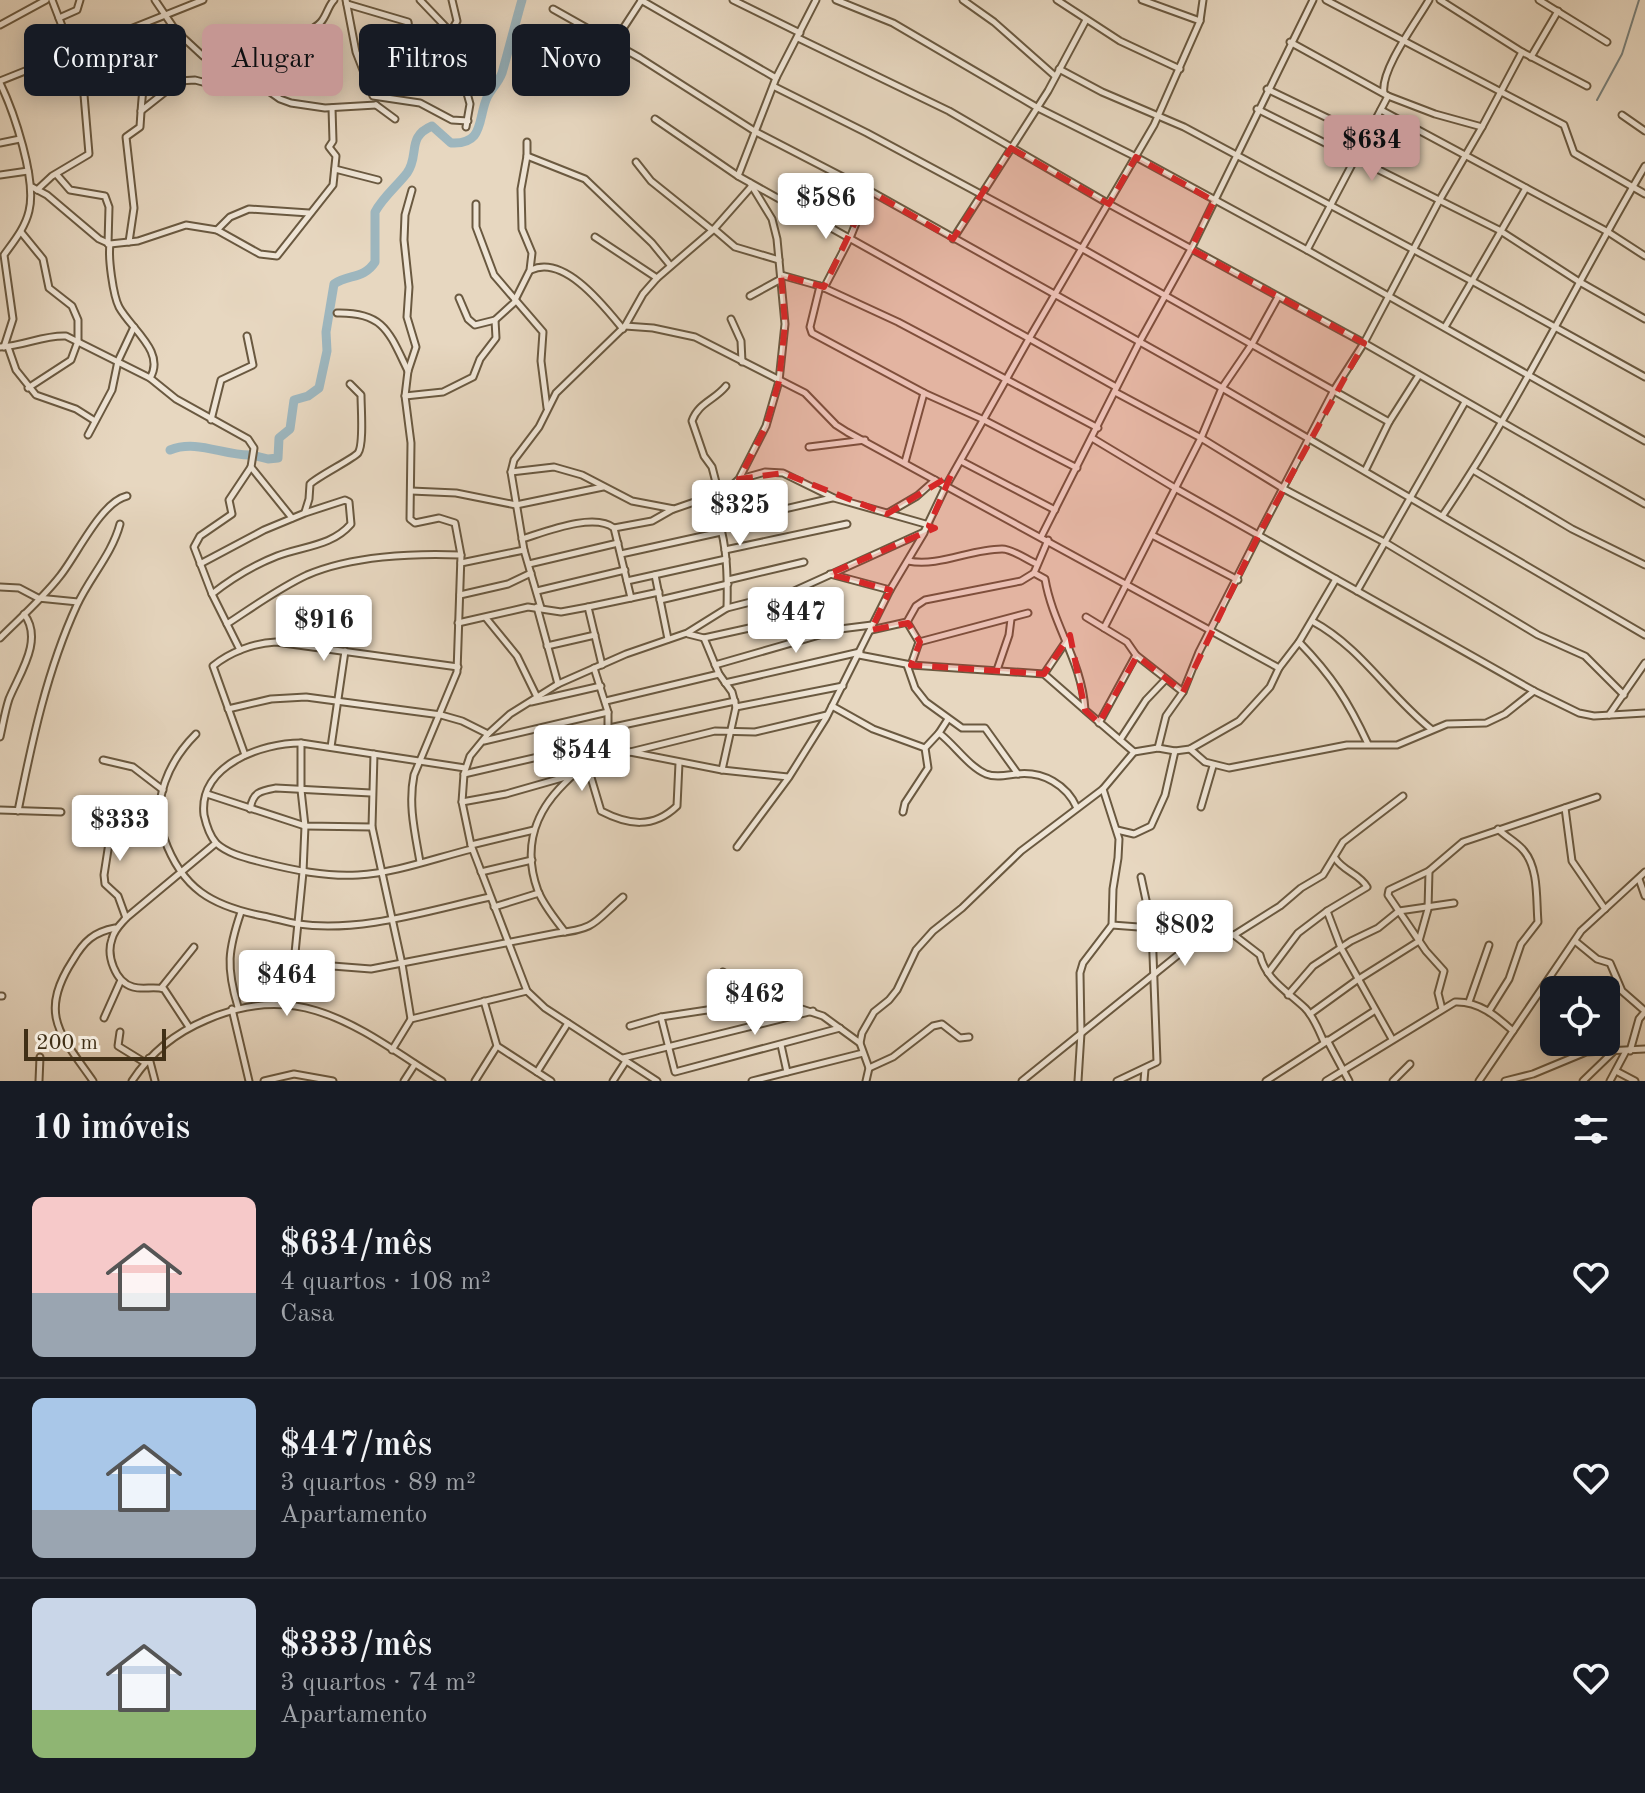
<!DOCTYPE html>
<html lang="pt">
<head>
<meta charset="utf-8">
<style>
  :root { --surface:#171b24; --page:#20242c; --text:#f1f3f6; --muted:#9ea1a6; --line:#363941; --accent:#c59692 }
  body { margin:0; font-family:"Old Standard TT",serif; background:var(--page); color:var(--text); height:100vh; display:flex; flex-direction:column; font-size:30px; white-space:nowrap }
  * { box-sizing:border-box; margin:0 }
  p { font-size:26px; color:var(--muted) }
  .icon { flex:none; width:44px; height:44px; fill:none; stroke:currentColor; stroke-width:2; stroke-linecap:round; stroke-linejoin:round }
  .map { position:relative; height:1081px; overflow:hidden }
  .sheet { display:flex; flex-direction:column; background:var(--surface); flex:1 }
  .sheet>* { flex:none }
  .hud { position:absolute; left:24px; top:24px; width:800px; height:72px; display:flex; gap:16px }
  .buttons { position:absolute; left:1540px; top:976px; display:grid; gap:16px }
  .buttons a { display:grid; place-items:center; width:80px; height:80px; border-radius:12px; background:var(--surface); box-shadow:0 4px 20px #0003; font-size:40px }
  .scale { position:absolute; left:24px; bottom:20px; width:142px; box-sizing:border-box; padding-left:8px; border:4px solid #402f16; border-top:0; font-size:22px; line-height:28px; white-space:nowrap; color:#402f16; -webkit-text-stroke:6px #efe5d6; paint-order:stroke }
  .price { position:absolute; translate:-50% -68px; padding:0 18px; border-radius:8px; background:#fff; color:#222; font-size:26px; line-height:52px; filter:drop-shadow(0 2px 4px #0008) }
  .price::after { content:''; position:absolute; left:50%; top:48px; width:24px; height:18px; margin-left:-12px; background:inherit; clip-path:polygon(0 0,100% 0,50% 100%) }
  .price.active { background:var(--accent); color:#111 }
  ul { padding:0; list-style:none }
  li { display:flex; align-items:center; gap:24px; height:200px; padding:0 32px }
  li+li { border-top:2px solid var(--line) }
  li span { display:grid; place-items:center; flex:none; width:224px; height:160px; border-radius:12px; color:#555 }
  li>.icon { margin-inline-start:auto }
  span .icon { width:96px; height:96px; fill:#fffc; stroke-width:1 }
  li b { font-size:34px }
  h2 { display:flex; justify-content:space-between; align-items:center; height:96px; padding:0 32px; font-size:34px }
  .chip { padding:0 28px; border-radius:12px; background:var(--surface); box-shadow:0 4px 20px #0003; font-size:28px; line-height:72px }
  .chip.active { background:var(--accent); color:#111 }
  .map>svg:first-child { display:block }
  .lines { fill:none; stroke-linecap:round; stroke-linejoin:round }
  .stream { stroke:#78807b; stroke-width:2 }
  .river { stroke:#9db6be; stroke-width:9 }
  .street-casing { stroke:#6a5940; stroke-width:9 }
  .street { stroke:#efe5d6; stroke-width:5 }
  .marked { fill:#d62828; fill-opacity:0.2; stroke:#d62828; stroke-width:6; stroke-dasharray:16 10; stroke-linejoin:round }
</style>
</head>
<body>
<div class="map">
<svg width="1645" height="1081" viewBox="0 0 1645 1081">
  <rect width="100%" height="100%" fill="#e7d7c0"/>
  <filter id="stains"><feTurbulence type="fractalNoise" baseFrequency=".0025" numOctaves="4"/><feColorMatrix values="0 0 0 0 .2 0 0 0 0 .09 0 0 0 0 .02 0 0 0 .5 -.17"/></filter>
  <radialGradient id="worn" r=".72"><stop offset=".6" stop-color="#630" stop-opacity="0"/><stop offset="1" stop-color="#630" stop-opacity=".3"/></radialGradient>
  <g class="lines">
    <!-- stream -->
    <polyline class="stream" points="1597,100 1622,54 1639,0"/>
    <!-- river -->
    <g class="river">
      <path d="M170,450C197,439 224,456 251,455"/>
      <path d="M256,456L268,459L278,458L279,438L290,429L294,400L308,396L319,388L327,351L326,332L334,284C349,274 364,279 375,262V212C383,197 397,186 407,173C420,155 406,137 432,126L451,143C483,145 478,121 486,100C489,91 498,84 502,73C509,49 515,24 522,0"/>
    </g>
    <defs>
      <g id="street">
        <polyline points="52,0 72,52"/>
        <polyline points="155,0 176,31 203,56 243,73 280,99 291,103 325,108 376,105"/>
        <polyline points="346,0 356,52 373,96 420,103 452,120 468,121"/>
        <polyline points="420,0 464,46 467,62 463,79 470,104 466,127"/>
        <polyline points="641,0 776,78"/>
        <polyline points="733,0 800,33"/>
        <polyline points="816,0 776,78 738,176 1116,387"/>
        <polyline points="836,0 893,23 1038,108 1136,157 1307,250 1645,441"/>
        <polyline points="963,0 994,22 1055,76"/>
        <polyline points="1057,0 1120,41 1180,69"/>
        <polyline points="1142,0 1200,21"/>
        <polyline points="1326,0 1564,125 1574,153 1645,194"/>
        <polyline points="1440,0 1522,52 1587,86"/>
        <polyline points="1539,0 1607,42"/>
        <path d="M347,4L408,22L411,43L415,46C432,43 449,38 457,21L452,0"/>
        <polyline points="553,9 640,58 756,132 870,191 1222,388 1645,635"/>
        <polyline points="59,18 77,10 80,0"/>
        <polyline points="0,25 46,0"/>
        <polyline points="798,38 949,111 1109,204 1364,343 1645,504"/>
        <polyline points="1290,42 1388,96 1435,114 1482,127 1522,52"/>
        <polyline points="613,44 641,1"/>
        <polyline points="1531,57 1558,11"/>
        <polyline points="1059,69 1102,92 1184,127 1472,281 1526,188"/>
        <polyline points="318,71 319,26"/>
        <polyline points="0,81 203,0"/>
        <path d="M0,83C14,112 37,180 29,211C25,228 14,241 4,255L13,319L4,347"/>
        <polyline points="775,87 867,133 1081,248 1389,422 1419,375"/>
        <polyline points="1267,89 1367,137"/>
        <path d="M1384,93C1380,70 1417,21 1429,0"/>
        <polyline points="376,105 395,119"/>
        <polyline points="1257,109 1499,230 1578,281 1645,319"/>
        <polyline points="1381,110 1608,232 1645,256"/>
        <path d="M141,111L179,81L195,80L210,84L238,77L264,54L271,38C286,34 310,35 321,22C327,15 328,6 334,0"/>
        <polyline points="1622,115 1645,131"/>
        <polyline points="655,119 738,176"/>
        <polyline points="0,143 20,139"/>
        <polyline points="527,156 585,179 652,243 670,265"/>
        <polyline points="636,162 651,181 712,230"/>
        <polyline points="335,169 378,180"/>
        <polyline points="0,175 28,171"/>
        <polyline points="57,175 70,190 105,196 109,207 108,244"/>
        <polyline points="32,187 47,195 99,239 110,244 138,241 186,225 217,230 260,254 277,256 333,185 336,156 329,147 333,141 332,108"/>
        <polyline points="37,190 52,176 89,154 83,83 67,54"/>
        <polyline points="412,190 405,215 404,240 409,287 407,317 416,347 408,371 405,396 411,443 410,519 415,523 439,518 455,523 461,555"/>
        <polyline points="476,204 476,227 494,275 543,332 541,361 547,408"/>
        <polyline points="714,229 735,247 779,260"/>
        <polyline points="217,230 230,217 249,209 309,213"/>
        <polyline points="21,232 43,259 49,288 72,306 78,320 78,341 71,360 28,388"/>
        <polyline points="595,237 657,278"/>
        <polyline points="953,239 1048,91 1086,20"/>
        <path d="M129,242L134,208L126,137L140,127C143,82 142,65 176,31"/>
        <path d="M110,244C108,258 113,295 119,307C131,329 166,352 150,378"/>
        <polyline points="1307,250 1388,96"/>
        <path d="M531,270C564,254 604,306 623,329"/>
        <polyline points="781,275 820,286 898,322 1098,428"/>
        <polyline points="820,286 810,327 812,333 924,393 984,420 1077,468"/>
        <polyline points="824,288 850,238 869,191"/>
        <polyline points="750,296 781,279"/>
        <polyline points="459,298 468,319 475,325 495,320 516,301"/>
        <polyline points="515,300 530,270 532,253 522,229 521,189 527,156 527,142"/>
        <path d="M337,313C384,312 389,332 408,371"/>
        <polyline points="731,319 741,341 742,362"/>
        <polyline points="625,326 653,328 695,337 805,393 836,425 847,432 1279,668"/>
        <polyline points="1445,327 1472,281 1645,377"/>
        <path d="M0,347C24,346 43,335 66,336L150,378L176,399L248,439L254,448L251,467L292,518"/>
        <polyline points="8,347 16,370 36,395 76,409 95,421"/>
        <polyline points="1115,392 1201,438 1284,489 1386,543 1538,635 1585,656 1624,695"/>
        <polyline points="405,396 443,392 473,377 480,359 496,338 495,320"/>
        <polyline points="211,420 221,380 253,365 247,336"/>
        <polyline points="88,435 112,390 118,361 134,327"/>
        <polyline points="1092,438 1175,488 1534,691 1579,713 1594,716 1645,713"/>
        <polyline points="809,447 865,440"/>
        <polyline points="961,461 1055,510"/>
        <polyline points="905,462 924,393"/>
        <polyline points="1473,470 1572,529 1645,565"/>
        <polyline points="1365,471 1389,422"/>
        <polyline points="511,472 554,467 582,475 632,501 674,509 726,491 739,479 766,426 779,381 785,324 777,239 772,219 750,183"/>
        <polyline points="740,479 765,472 783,473 834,498 929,525"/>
        <polyline points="411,491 456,493 516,505 603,487"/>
        <path d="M719,494L712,467L704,456L692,421C698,403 715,400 726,386"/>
        <path d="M709,497C727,531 728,570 727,608"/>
        <path d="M305,512L309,499L310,484C320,475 353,459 358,453C364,445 361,407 361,395L350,384"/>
        <polyline points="888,513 917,496 935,480"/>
        <path d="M1443,515C1519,404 1577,281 1645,166"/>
        <polyline points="720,524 832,498"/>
        <polyline points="614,528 652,521 673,509"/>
        <polyline points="1152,535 1238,580"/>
        <polyline points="1041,537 1140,341 1191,249 1313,0"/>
        <path d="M522,539C545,532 594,512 614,528L631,598L588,607L602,665"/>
        <path d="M1048,540L1034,573L1045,579C1053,626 1082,661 1085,710L1134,752L1158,748L1175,751L1190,749L1239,721L1270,687L1279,668L1299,642L1336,579"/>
        <polyline points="524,550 541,608"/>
        <polyline points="725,550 847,524"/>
        <polyline points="621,554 721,532"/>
        <path d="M908,561C940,567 970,549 1002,549C1013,549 1027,560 1037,564"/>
        <polyline points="461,563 524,550 511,472 514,460 539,427 556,393 625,326 643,294 657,278 714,229 751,187"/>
        <path d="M200,564L264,530L305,513L345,500L349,502L351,524C332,546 304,546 277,556C254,565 231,579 212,594"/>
        <polyline points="529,564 618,543"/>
        <polyline points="830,574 890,590"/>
        <polyline points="655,575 668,639"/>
        <polyline points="728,580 804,562"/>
        <polyline points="627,581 726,559"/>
        <polyline points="0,587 19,588 38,598 78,602"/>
        <polyline points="537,591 625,570"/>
        <polyline points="1357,591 1465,402"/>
        <polyline points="460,595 508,584 531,573"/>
        <polyline points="631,598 659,592"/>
        <polyline points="660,600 728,584"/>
        <polyline points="537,607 558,684"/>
        <polyline points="1086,617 1104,628"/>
        <polyline points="486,618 517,656 537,697"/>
        <path d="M1312,621C1362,648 1388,695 1431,729"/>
        <polyline points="907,622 919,642 911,665"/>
        <polyline points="458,623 528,607 561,612 588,607"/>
        <path d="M227,624C253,607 279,588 307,575C351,556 413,553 461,555L457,672L414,775C408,805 415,833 420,862"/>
        <polyline points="871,630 907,622 916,606 925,600 1021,581 1034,573"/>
        <polyline points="688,634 704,638 763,625 793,592"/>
        <path d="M0,638C20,618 43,598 60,576C77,555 101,502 127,496"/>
        <polyline points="704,638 719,674 732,692 736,707 722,770"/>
        <polyline points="919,642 1028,613"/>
        <path d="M1299,642C1332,676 1348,701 1368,744"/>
        <polyline points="547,646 595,635"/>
        <polyline points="240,650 212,594 194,547 200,536 232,514 229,500 251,467"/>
        <polyline points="859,655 911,665 1044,674 1084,709"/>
        <polyline points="1136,655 1183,692"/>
        <polyline points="715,665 840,629 872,625"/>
        <polyline points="907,665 915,688 926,702 962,728 985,728 1018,774"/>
        <polyline points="997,670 1009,635 1011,619"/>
        <polyline points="1044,674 1067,640"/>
        <polyline points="725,683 860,652"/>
        <polyline points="606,701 719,674"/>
        <polyline points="531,702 601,686"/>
        <polyline points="832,706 873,729 925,748"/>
        <polyline points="736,707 843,686"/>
        <polyline points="228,709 271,699 306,697 441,715 462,721 488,734"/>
        <polyline points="1609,715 1645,663"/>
        <polyline points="1099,723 1136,655 1127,642 1104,628 1201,438 1222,388 1252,344 1278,297"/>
        <polyline points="609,728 735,701"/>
        <path d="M939,733C955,745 968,766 986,774C996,778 1007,775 1017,774C1043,771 1067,785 1077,808"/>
        <path d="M196,734C169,761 151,800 164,838C182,889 212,906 263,916C274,918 286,922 298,924C361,933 430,910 490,897"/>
        <path d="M0,737C3,724 5,711 9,699C19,674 44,640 24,614"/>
        <polyline points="1120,740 1146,700 1166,679"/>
        <polyline points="484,741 608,712"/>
        <path d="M301,743C262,743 198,765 204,815C206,824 210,836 216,843C228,854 246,858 261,862C293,870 326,877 358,875C396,873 435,858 472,849"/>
        <polyline points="331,747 345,651"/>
        <polyline points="1158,748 1166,716 1183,692 1199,652 1259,534 1334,390 1364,343 1439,201 1482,127"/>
        <polyline points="1190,749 1205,762 1229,768 1347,745 1397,745 1447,724 1486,723 1505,714 1534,691"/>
        <polyline points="630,752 715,731 755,732 827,715"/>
        <polyline points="608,753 630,752 722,770 788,777"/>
        <polyline points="374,754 372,827 402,964 411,1019"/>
        <path d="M245,755L213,666C230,652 254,643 276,642L458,667"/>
        <polyline points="103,760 133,767 163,790"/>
        <path d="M587,764L601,811C628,825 653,829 677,806L679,763"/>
        <polyline points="464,774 608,741"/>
        <polyline points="207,794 305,826 372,827"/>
        <polyline points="462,802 506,794 569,776"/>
        <polyline points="1201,807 1213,766"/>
        <polyline points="1565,808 1572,861 1605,909"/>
        <path d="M250,809C253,792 260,791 276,788L371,793"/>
        <polyline points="0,810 61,812"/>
        <path d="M18,811C32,741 47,670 77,605C90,577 112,554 120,524"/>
        <polyline points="903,812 905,803 928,768 925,748 939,733 948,719"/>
        <polyline points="92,821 109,843 104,875 105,884 118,896 126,918"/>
        <polyline points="1117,830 1134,834 1151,826 1165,795 1175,751"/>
        <polyline points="471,845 534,830"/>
        <polyline points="737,847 789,777 826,718 890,590 924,533"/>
        <polyline points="481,872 532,860"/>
        <polyline points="1639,879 1645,896"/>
        <polyline points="494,907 539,893"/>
        <polyline points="1327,911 1341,948 1392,1039"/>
        <polyline points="1112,925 1152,928"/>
        <path d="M565,932C556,920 544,906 538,891C524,853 532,818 559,789C573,774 588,760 608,753V712L594,668"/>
        <path d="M1234,935L1260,955C1266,980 1287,991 1305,1008C1314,1017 1319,1031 1324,1042"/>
        <polyline points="1575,941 1597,959 1610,963 1622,991 1645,1011"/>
        <path d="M294,963L371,969L557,933C597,929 595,921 623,897"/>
        <polyline points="723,972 762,996 823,1016 860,1043"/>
        <path d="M1268,973L1298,933L1327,911L1367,887C1360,874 1343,871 1335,858"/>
        <polyline points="162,987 194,947"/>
        <polyline points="1288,995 1313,966 1351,941 1378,928 1399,911 1454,903"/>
        <polyline points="0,996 2,996"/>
        <polyline points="1469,1002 1489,945"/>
        <polyline points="286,1004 295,953 303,872 305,826 301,790 301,743 465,768"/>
        <path d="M238,1007C226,967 228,950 241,912"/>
        <polyline points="232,1009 249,1081"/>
        <polyline points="1442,1009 1438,993 1444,971 1426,951 1388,895 1389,890 1429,871 1463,842 1597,797"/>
        <path d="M1489,1011L1509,979L1521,944L1538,922C1536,900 1539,869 1524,851C1518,843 1506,837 1498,829"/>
        <polyline points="1310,1014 1357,980 1419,941 1428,909 1429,871"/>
        <polyline points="661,1017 675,1072 840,1028"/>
        <polyline points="104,1018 121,980"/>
        <polyline points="630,1026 661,1017 727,1007 761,996"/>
        <path d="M189,1027L164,989C154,986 143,990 133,987C115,982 106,955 112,939C114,930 120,925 126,918L216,843"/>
        <polyline points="120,1032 118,1046 144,1062"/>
        <polyline points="1327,1040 1349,1081"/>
        <polyline points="781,1045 787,1072"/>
        <polyline points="497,1046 551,1081"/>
        <polyline points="392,1050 411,1019 527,991"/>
        <polyline points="1630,1051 1639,1019 1645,1012"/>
        <polyline points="149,1058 155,1081"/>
        <polyline points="623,1058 813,1011"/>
        <polyline points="869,1068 893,1057 933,1026 942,1024 960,1038 969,1037"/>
        <polyline points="1616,1071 1635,1081"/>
        <polyline points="537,1072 568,1023"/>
        <polyline points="39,1081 40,1057"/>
        <path d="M93,1081C60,1034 38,1014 73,960C84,941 94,932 115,928"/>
        <path d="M132,1081C151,1052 175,1033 206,1020C303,977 362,1031 442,1081"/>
        <polyline points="264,1081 294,1074 333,1081"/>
        <polyline points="404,1081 415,1064"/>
        <polyline points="475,1081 497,1046 484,1001"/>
        <polyline points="613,1081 626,1061"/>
        <polyline points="657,1081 545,1008 527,991 471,845 462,802 464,774 470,756 488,734 510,714 558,684 626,654 687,633 727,608 794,591 924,532 946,486 1030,337 1154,125 1200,21 1203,0"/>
        <polyline points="752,1081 863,1053"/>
        <polyline points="866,1081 869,1068 860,1043 862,1033 874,1012 889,1000 897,990 916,950 933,931 962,908 1021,851 1103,789 1134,752"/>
        <polyline points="1022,1081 1178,955 1202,940 1234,935 1280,906 1301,888 1323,875 1343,842 1403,796"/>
        <polyline points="1078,1081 1081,1033 1080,973 1083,963 1112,925 1113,889 1118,858 1119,839 1103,789"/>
        <polyline points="1117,1081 1157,1062 1152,928 1141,877"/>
        <polyline points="1144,1081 1145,1069"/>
        <polyline points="1266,1081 1374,1011"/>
        <path d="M1326,1081L1455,1002C1479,1001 1496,1016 1513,1031"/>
        <polyline points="1393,1081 1410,1064"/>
        <polyline points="1479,1081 1581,931 1645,872"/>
        <polyline points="1505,1081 1533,1074 1586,1052 1645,1049"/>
        <polyline points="1583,1081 1613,1052"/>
        <polyline points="1610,1081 1626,1051"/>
      </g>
    </defs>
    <!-- street casing -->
    <use href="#street" class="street-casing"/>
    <!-- street -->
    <use href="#street" class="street"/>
  </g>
  <!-- marked area -->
  <path class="marked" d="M1011,148L1109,204L1136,157L1214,201L1191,249L1364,343L1259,534L1183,692L1137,656L1099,723L1085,710L1070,635L1044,674L911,665L920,642L908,623L871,630L890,590L829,574L935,528L929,526L951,475L887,514L783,473L739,479L766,426L779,381L785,324L781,275L824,287L870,191L953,239Z"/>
  <rect width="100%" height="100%" filter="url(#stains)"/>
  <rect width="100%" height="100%" fill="url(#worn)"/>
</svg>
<div class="buttons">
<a><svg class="icon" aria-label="locate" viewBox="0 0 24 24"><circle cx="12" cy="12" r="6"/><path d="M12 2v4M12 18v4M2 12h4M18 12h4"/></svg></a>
</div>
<div class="scale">200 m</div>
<b class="price active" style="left:1372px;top:183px">$634</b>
<b class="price" style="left:826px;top:241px">$586</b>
<b class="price" style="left:740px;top:548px">$325</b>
<b class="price" style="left:796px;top:655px">$447</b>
<b class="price" style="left:324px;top:663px">$916</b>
<b class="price" style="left:582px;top:793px">$544</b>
<b class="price" style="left:120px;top:863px">$333</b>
<b class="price" style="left:1185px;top:968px">$802</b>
<b class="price" style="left:287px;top:1018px">$464</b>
<b class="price" style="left:755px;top:1037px">$462</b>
<div class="hud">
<a class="chip">Comprar</a>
<a class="chip active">Alugar</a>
<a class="chip">Filtros</a>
<a class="chip">Novo</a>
</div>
</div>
<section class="sheet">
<h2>10 imóveis<svg class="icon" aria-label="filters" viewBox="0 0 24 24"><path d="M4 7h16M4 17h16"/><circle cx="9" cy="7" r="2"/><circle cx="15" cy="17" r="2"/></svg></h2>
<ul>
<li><span style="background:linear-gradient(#f6c9c9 60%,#9aa5b1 0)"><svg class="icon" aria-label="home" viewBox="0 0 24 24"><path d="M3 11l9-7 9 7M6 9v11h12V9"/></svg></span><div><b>$634/mês</b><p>4 quartos · 108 m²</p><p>Casa</p></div><svg class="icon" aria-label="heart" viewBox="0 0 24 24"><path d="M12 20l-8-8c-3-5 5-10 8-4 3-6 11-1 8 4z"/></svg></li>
<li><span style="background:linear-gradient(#a9c7e8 70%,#9aa5b1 0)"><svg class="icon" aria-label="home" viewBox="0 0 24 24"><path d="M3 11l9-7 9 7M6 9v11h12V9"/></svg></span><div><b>$447/mês</b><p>3 quartos · 89 m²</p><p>Apartamento</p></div><svg class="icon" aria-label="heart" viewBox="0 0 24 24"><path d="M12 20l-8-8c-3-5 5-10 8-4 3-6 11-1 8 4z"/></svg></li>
<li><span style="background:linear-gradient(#c9d6e8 70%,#8fb573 0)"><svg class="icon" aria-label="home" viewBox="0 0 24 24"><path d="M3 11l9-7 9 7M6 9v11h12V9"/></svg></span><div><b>$333/mês</b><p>3 quartos · 74 m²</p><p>Apartamento</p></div><svg class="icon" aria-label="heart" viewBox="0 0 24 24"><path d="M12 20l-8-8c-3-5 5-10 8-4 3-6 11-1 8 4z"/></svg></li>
</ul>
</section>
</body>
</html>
